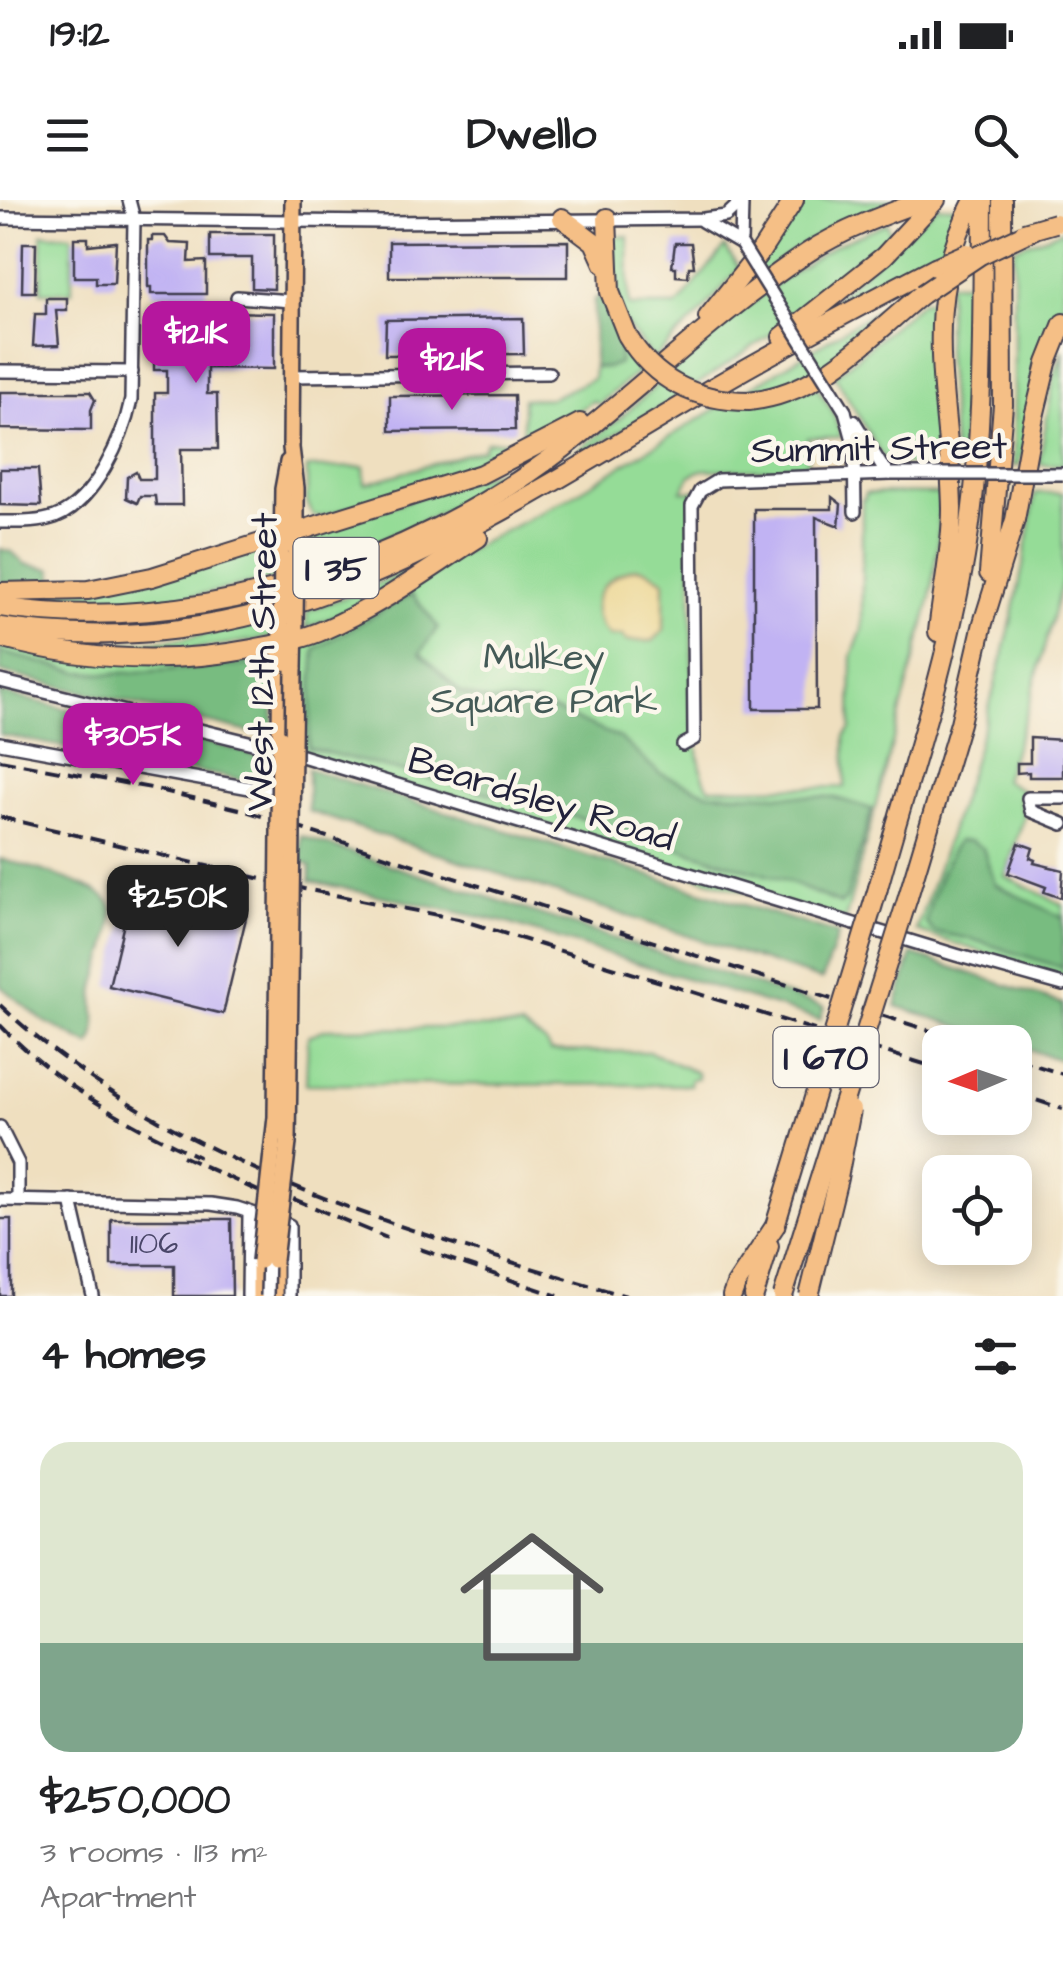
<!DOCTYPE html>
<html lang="en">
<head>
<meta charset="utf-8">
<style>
  :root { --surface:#fff; --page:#f2f2f2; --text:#202124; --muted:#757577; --line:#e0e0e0; --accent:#b5179e }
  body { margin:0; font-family:"Architects Daughter",sans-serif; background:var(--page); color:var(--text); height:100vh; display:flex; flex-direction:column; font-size:38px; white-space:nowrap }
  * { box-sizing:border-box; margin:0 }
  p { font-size:32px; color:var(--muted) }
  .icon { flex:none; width:55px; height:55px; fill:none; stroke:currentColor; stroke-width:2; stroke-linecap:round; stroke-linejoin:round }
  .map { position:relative; height:1096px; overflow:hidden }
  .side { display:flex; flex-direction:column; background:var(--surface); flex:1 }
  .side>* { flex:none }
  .needle { width:65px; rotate:268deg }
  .tools { position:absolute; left:922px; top:825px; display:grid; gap:20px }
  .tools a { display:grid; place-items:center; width:110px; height:110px; border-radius:20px; background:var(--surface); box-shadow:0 5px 25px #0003; font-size:50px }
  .price { position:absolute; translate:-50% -85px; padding:0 22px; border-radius:20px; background:var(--accent); color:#fff; font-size:32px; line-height:65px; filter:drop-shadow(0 2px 5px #0008) }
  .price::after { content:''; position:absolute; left:50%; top:60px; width:30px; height:22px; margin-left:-15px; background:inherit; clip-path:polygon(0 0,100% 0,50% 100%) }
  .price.current { background:#222; color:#fff }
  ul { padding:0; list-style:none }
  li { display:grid; align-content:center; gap:20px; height:530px; padding:0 40px }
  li+li { border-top:2px solid var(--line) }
  li span { display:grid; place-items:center; height:310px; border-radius:30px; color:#555 }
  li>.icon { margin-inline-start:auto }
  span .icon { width:180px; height:180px; fill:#fffc; stroke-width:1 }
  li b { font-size:42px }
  h2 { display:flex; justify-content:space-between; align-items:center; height:120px; padding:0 40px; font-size:42px }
  .status { display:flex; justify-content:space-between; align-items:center; height:70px; padding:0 50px; background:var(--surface); direction:ltr }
  .status svg { height:28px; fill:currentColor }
  header { display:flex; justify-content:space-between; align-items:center; height:130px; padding:0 40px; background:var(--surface); font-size:45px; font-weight:800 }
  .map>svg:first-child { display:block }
  .green { fill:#95dc97; stroke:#5c7f69; stroke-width:2.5 }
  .forest { fill:#78bc80; stroke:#4d6f5e; stroke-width:2.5 }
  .sand { fill:#eeda9e; stroke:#887e6c; stroke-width:2.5 }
  .building { fill:#c1b3f3 }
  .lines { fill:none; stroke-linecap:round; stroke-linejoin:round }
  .minor-casing { stroke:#413e4f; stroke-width:16 }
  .major-casing { stroke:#413e4f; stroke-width:20 }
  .highway-casing { stroke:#413e4f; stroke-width:22 }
  .minor { stroke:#fff; stroke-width:11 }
  .major { stroke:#f5bf86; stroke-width:15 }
  .highway { stroke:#f5bf86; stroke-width:18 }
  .rail { stroke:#22223b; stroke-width:4; stroke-dasharray:15 8; stroke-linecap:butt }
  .minor-bridge-casing { stroke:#413e4f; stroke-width:16; stroke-linecap:butt }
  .major-bridge-casing { stroke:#413e4f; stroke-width:20; stroke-linecap:butt }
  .highway-bridge-casing { stroke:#413e4f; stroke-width:22; stroke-linecap:butt }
  .minor-bridge { stroke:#fff; stroke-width:11 }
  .major-bridge { stroke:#f5bf86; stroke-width:15 }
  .highway-bridge { stroke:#f5bf86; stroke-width:18 }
  .labels { text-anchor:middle; stroke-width:9; stroke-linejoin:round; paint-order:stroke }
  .number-label { font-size:32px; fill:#4a4669 }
  .shield { fill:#fbf7ec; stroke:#636270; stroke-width:2.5 }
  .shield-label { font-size:35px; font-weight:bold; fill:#22223b }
  .street-label { font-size:38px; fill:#22223b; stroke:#fbf7ec }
  .park-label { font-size:38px; fill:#445a57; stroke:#fbf7ec }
</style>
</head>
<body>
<div class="status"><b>19:12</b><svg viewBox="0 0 49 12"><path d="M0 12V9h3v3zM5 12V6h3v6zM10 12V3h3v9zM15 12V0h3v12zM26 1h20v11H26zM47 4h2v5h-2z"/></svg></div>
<header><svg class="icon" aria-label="menu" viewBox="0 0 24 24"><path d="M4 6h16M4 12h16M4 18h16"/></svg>Dwello<svg class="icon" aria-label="search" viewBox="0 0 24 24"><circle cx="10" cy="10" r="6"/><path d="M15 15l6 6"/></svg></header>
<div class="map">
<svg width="1063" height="1096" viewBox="0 0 1063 1096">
  <rect width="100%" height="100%" fill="#fbf7ec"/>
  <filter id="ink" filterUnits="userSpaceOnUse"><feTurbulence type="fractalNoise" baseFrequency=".01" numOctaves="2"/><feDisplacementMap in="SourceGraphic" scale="20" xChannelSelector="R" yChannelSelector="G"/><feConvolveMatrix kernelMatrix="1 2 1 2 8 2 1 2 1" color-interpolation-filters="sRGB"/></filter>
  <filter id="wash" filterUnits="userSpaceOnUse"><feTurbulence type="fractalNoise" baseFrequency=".0048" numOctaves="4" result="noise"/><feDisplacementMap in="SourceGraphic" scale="40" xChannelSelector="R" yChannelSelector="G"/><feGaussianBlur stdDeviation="2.25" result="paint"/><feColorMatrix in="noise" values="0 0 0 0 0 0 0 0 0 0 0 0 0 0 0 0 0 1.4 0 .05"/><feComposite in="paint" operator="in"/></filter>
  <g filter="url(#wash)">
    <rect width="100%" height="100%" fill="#efdfbf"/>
    <!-- green -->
    <g class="green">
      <path d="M801,0H894V3C824,24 772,63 717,111Z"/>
      <polygon points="937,6 963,7 944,54 823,117 820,112"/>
      <polygon points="887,23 891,35 901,29 903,31 800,115 680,196 538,280 617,221 721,127 777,83 835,45"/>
      <polygon points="1063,30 1063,111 1019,265 1014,266 1014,48"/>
      <polygon points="42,34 72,35 72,92 41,92"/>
      <polygon points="628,36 629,106 677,106 725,47 739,68 703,111 653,159 621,118 611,37"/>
      <polygon points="921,83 920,88 812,178 737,196"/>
      <polygon points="949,83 973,83 960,267 955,267 946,149"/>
      <polygon points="938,90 933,145 929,148 939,265 892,264 882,256 835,176 922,101 933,101"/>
      <polygon points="621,138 643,168 599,204 593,201 543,234 472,269 323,316 313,316 307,302 307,268 364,267 365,284 483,249 486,242 523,240 523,199 551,198 593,179 594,167 607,168"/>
      <polygon points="1063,150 1063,265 1039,264 1054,177"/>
      <path d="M817,187L833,212L841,237L808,238V269L702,270L691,275L682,291H700L692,306C693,349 685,568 710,588L845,587V536L851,529L852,456L862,430V299H865V293L940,294L938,343L931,397L845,721L293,557L295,441L348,411L306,428L307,411L364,390L448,350L382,395L570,297L719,207Z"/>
      <path d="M515,265H519C455,313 381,340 307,369L310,333Z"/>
      <path d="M1035,293H1063V378L1027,512L1004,580L1024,591L1019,598L1024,617L1005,676L1063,705V777L916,731C966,589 1015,443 1035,293Z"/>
      <path d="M263,349L269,350L276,357L275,378C187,399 90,420 0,398Z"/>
      <polygon points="272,419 274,435 270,438 165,453 50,444 99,446 182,439"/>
      <polygon points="0,442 179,465 265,458 272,462 274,473 260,464 108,474 78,472 0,452"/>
      <polygon points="521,827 544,841 550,851 650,852 697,873 698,878 691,879 690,885 306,884 308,836 326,829"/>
    </g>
    <!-- forest -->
    <g class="forest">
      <path d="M603,94C612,117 623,137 619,163L607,168L594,167V100Z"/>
      <polygon points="0,349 12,352 25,364 52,369 54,384 0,383"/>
      <polygon points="412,394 438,427 420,453 461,493 489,501 537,503 620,538 659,573 708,593 833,597 872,609 846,700 841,704 783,680 536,605 308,548 315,449"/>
      <polygon points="0,452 78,472 108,474 260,464 274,473 273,538 0,472"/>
      <polygon points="0,493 242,551 262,558 269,564 269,585 0,535"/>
      <polygon points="308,569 838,734 822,780 308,611"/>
      <polygon points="301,636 824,807 820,820 504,722 310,681 311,666 301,661"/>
      <path d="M958,641H970L983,648L995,684L1063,718V768L971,739L934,732L926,723C928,705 947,656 958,641Z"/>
      <path d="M0,659C21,664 108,687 112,707C116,725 101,767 96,784C90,804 102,827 90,845L42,820L0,786Z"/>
      <polygon points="912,754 1063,804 1063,861 1015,845 1015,842 1006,842 896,806"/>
    </g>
    <!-- sand -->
    <path class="sand" d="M636,368L647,370L664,381V430L653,441H626L623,436H609C581,407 601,376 636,368Z"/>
    <g id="blocks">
      <!-- building -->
      <g class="building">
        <polygon points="210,34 274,34 274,89 252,88 252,58 210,58"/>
        <polygon points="152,36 165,36 170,43 190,44 189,62 206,61 206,94 151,94 151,87 148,87 148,40 152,40"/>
        <polygon points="74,38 88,38 88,45 116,42 114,84 96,84 96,77 74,77"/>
        <polygon points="568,41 568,77 389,77 389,42"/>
        <polygon points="23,43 36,43 35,92 22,92"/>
        <polygon points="675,43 691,43 694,67 689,67 688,77 676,76 676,67 672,67"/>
        <polygon points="46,98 67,98 67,110 56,110 59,145 33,146 35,114 46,114"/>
        <polygon points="208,106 219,106 219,112 274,113 274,169 207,168 207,194 217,194 218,249 181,249 182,305 156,305 155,296 140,296 137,303 126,298 127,277 136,272 139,279 155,279 155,193 167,193 167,170 154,170 154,111 208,111"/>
        <polygon points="523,118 524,154 385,155 386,120"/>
        <polygon points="0,192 90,192 95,200 91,210 91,230 0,229"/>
        <polygon points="514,195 515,230 390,231 390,196"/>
        <polygon points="0,269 38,269 41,306 0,305"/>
        <polygon points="832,297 841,304 839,326 816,317 817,509 754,509 754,309 832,309"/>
        <polygon points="1030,538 1063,540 1063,577 1029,577 1029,572 1017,573 1017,563 1030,563"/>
        <polygon points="1019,643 1033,648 1030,658 1035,660 1034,663 1063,670 1061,698 1044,692 1046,687 1008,673"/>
        <polygon points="133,686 247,714 223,814 109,786"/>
        <rect x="0" y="1019" width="11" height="77"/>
        <polygon points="111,1019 231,1019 232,1096 174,1096 174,1065 111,1065"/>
      </g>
    </g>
  </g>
  <g filter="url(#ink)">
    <use href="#blocks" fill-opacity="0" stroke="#413e4f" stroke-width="2.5"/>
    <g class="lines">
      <defs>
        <g id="minor">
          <polyline points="0,18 384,22 703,19 726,16 742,1"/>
          <polyline points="702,21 741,44"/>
          <polyline points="741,44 742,3"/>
          <polyline points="237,97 292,101"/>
          <polyline points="0,171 132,172"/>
          <polyline points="291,176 549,173"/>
          <polyline points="845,211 854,244 855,312"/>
          <polyline points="854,221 881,265 891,274"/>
          <path d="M0,322C19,322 37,323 55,317C95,302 123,238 131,200L134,19L129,0"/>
          <polyline points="0,481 289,552 956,755 1063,785"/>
          <polyline points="0,543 272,592"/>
          <polyline points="683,545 694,539 692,306 700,291 718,280 891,274"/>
          <polyline points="1063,598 1028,598 1031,611 1063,624"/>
          <polyline points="0,927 18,963 18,1000"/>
          <polyline points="0,1000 211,1004 237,1008 289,1025 289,1096"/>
          <polyline points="71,1001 93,1096"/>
          <polyline points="248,1096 249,1014"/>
        </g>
        <g id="major">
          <polyline points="293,0 291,248 296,288 296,353"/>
          <polyline points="282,357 283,289 288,262"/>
          <polyline points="294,470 295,420"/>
          <polyline points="280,537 281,423"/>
          <polyline points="260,1096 260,1061"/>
          <polyline points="274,1096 274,1060"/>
        </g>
        <g id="highway">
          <polyline points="562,18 594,42 604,64"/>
          <polyline points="607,18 610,92 627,135"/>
          <polyline points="708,117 761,51 794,0"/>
          <polyline points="782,137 884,56 936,0"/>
          <path d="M749,201C823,193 867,138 922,94"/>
          <polyline points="989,373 1003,205 1002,0"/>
          <polyline points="0,392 88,390 152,377 481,274 580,223"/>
          <path d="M0,407C190,437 413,365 564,248C646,183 720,111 807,53C842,30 886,14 925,0"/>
          <path d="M0,427C265,467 460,338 676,209C760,159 848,112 935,67"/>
          <path d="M938,432C942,392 952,350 952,309C950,196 917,107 974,0"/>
          <path d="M0,438C84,461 166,465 252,449C277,444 302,440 326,429C380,406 429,369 478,338"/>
          <path d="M878,688C908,579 946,469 965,357C985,239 982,119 983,0"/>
          <polyline points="908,697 960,523 983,423 1015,320 1033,221 1047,163 1063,123"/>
          <polyline points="732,1096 736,1085 775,1026"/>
          <polyline points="754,1096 769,1046"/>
        </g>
      </defs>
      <!-- minor casing -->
      <use href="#minor" class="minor-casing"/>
      <!-- major casing -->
      <use href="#major" class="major-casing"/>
      <!-- highway casing -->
      <use href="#highway" class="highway-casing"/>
      <!-- minor -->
      <use href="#minor" class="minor"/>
      <!-- major -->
      <use href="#major" class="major"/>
      <!-- highway -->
      <use href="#highway" class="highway"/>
      <!-- rail -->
      <g class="rail">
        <polyline points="0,560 151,588 243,610 965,842"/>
        <polyline points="0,617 304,689 458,719 940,869"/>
        <path d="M0,805C169,964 408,1032 626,1096"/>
        <path d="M0,825C57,884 126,923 199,957"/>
        <polyline points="1015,859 1063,874"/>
        <polyline points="1015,893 1063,909"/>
        <polyline points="182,956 282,1002"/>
        <polyline points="272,990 387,1038"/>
        <polyline points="420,1049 558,1096"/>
      </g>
      <defs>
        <g id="minor-bridge">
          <polyline points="741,44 845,211"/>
          <polyline points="891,274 1063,274"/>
          <polyline points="267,1096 268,1050"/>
        </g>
        <g id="major-bridge">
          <polyline points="295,420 296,353"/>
          <polyline points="281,423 282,357"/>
          <polyline points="274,1060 288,943 294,470"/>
          <polyline points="260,1061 276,917 280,537"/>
        </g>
        <g id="highway-bridge">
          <polyline points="1024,32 1055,23"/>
          <polyline points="935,67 967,53"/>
          <polyline points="922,94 980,55 1035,29"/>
          <path d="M627,135C654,181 697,201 749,201"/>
          <polyline points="775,1026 878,688"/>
          <polyline points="783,1096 908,697"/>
          <polyline points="809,1096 838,978 851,910"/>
        </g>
      </defs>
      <!-- minor-bridge casing -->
      <use href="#minor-bridge" class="minor-bridge-casing"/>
      <!-- major-bridge casing -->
      <use href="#major-bridge" class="major-bridge-casing"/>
      <!-- highway-bridge casing -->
      <use href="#highway-bridge" class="highway-bridge-casing"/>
      <!-- minor-bridge -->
      <use href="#minor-bridge" class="minor-bridge"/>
      <!-- major-bridge -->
      <use href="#major-bridge" class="major-bridge"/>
      <!-- highway-bridge -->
      <use href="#highway-bridge" class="highway-bridge"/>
    </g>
  </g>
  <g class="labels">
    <!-- number labels -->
    <g class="number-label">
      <text x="154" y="1053">1106</text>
    </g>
    <!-- shield labels -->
    <g class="shield">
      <rect x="293.5" y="338" width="85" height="60" rx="8"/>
      <rect x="773.5" y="827" width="105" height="60" rx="8"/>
    </g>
    <g class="shield-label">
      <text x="336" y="380">I 35</text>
      <text x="826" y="869">I 670</text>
    </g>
    <!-- street labels -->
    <g class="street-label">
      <text transform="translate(879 247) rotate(-1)" y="13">Summit Street</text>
      <text transform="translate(261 462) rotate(-89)" y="13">West 12th Street</text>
      <text transform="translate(542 598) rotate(17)" y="13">Beardsley Road</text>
    </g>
    <!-- park labels -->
    <g class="park-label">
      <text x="544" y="469">Mulkey<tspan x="544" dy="44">Square Park</tspan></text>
    </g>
  </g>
</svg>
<div class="tools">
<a><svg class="needle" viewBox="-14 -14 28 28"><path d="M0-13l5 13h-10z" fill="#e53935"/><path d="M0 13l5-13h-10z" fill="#757577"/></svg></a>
<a><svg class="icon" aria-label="locate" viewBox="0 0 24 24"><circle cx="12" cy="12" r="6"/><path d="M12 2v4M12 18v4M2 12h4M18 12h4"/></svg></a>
</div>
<b class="price" style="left:196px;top:186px">$121K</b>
<b class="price" style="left:452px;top:213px">$121K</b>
<b class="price" style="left:133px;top:588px">$305K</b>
<b class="price current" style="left:178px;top:750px">$250K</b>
</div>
<section class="side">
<h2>4 homes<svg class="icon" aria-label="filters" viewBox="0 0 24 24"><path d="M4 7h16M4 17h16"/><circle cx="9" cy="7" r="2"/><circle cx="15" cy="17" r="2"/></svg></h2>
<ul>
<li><span style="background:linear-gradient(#dfe7d0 65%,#7fa58c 0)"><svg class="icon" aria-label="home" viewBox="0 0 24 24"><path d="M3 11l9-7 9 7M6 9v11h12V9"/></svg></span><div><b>$250,000</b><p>3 rooms · 113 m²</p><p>Apartment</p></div></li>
</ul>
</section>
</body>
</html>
